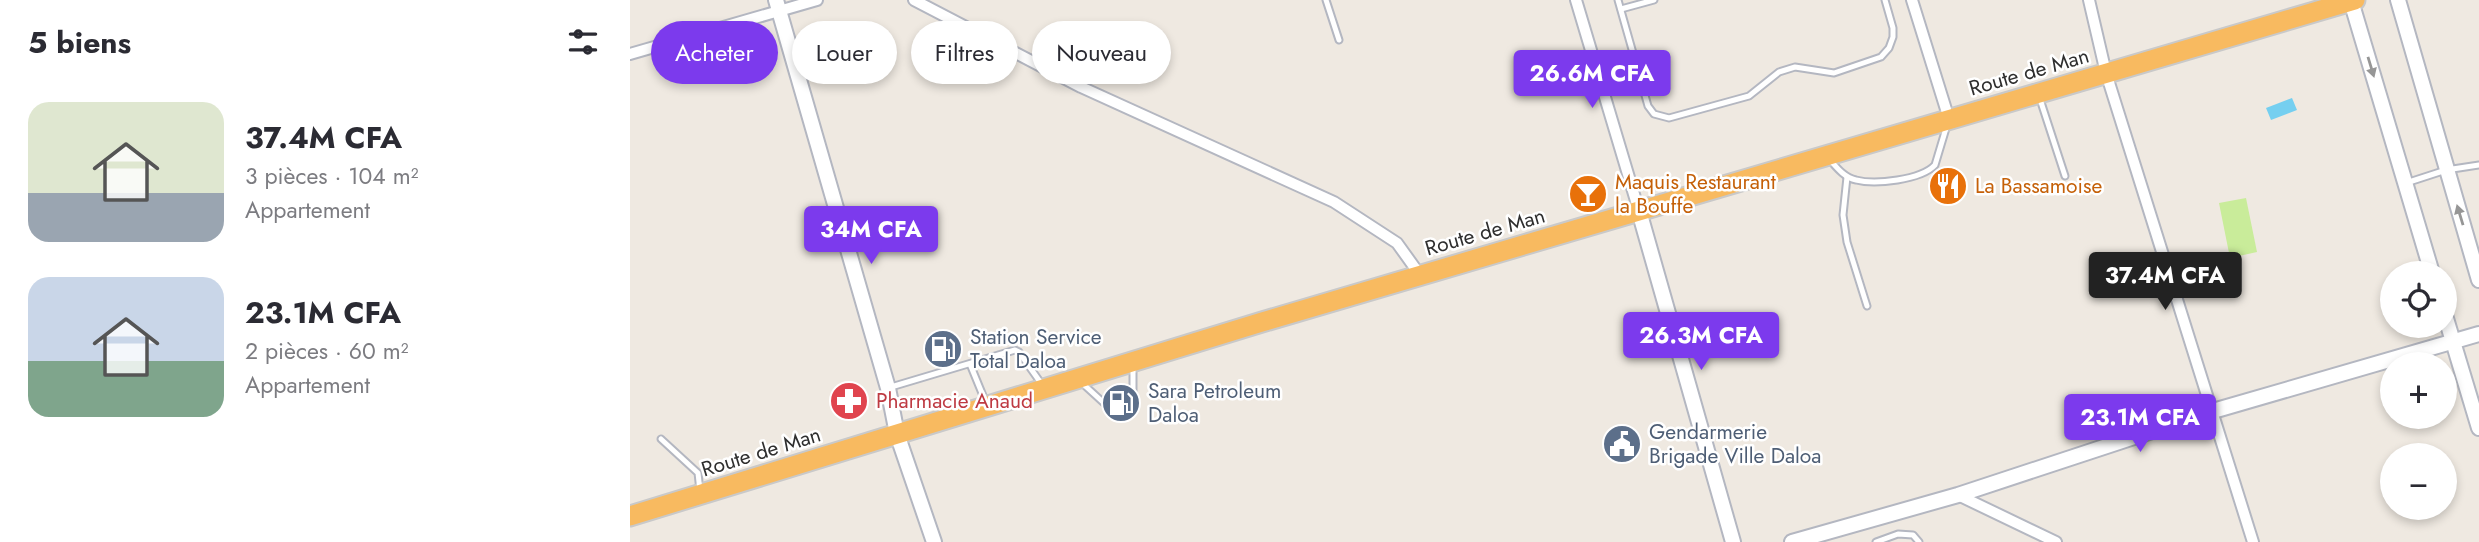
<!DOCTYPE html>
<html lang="fr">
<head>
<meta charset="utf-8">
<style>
  :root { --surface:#fff; --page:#f7f7f7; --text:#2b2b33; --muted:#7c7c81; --accent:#7c3aed }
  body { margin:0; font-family:Jost,sans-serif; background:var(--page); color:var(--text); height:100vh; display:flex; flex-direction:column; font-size:26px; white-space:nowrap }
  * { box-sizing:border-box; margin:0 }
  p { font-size:23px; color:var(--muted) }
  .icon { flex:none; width:38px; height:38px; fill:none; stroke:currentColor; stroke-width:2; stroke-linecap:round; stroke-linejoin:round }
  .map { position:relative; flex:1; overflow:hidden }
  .drawer { display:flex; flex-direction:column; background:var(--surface); width:630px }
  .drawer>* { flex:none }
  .banner { position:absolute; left:21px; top:21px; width:665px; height:63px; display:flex; gap:14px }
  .fabs { position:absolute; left:1750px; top:261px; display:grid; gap:14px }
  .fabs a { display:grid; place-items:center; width:77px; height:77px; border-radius:50%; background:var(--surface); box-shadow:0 4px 10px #0003; font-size:35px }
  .price { position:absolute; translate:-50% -60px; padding:0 16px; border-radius:7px; background:var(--accent); color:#fff; font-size:23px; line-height:46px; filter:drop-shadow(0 2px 4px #0008) }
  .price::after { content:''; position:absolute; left:50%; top:42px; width:21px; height:16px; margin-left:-10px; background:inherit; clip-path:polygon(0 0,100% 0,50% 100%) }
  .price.selected { background:#222; color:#fff }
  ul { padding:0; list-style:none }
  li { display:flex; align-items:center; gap:21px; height:175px; padding:0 28px }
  li span { display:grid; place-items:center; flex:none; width:196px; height:140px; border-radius:21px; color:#555 }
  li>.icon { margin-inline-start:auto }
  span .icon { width:84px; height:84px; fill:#fffc; stroke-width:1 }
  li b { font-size:30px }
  h2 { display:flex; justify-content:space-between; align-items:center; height:84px; padding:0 28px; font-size:30px }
  .tag { padding:0 24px; border-radius:32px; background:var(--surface); box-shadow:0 4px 10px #0003; font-size:24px; line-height:63px }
  .tag.selected { background:var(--accent); color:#fff }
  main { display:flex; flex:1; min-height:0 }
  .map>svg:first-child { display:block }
  .pitch { fill:#c9ec9a }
  .water { fill:#75cff0 }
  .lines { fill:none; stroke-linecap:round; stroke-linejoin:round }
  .service-casing { stroke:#b4b7c1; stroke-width:9 }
  .minor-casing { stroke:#b4b7c1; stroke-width:14 }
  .tertiary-casing { stroke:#b4b7c1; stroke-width:18 }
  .trunk-casing { stroke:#c9c9c9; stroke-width:23 }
  .service { stroke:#fff; stroke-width:5 }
  .minor { stroke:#fff; stroke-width:10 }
  .tertiary { stroke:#fff; stroke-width:14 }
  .trunk { stroke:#f8ba60; stroke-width:19 }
  .oneway { fill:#969696 }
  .labels { text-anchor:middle; stroke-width:5; stroke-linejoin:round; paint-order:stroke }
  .street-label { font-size:21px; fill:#2e2e2e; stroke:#fff }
  .food-label { font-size:21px; fill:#c56008; stroke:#fff; text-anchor:start }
  .service-label { font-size:21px; fill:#4e5e75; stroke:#fff; text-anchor:start }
  .health-label { font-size:21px; fill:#be3a42; stroke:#fff; text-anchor:start }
</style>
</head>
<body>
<main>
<section class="drawer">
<h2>5 biens<svg class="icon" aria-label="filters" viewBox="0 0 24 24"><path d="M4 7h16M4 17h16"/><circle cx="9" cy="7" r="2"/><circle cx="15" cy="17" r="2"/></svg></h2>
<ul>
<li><span style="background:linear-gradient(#dfe7d0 65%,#9aa5b1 0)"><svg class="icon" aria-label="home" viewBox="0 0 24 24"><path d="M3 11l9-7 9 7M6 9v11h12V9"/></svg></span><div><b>37.4M CFA</b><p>3 pièces · 104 m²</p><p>Appartement</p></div></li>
<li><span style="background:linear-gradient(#c9d6e8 60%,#7fa58c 0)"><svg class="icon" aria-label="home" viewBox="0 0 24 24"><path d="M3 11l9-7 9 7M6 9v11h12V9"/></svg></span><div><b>23.1M CFA</b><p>2 pièces · 60 m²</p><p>Appartement</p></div></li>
</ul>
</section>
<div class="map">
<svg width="1849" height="542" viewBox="0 0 1849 542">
  <rect width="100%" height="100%" fill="#efe9e1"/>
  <!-- pitch -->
  <polygon class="pitch" points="1616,198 1627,252 1600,258 1589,203"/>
  <!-- water -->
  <polygon class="water" points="1662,98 1667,110 1641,120 1636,108"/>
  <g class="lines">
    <defs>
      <g id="service">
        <polyline points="696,0 709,40"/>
        <polyline points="988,0 1018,106 1024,114 1039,118 1119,96 1149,72 1165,67 1204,73 1251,57 1259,48 1263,37 1263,28 1255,0"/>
        <polyline points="991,9 1024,0"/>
        <polyline points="1409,96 1435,176"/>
        <path d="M1200,160C1207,168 1215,178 1226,180C1245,185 1291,180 1305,165L1317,125"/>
        <polyline points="1217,177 1213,215 1217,242 1237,306"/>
        <polyline points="1776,183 1816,170 1849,165"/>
        <polyline points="340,364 356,403"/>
        <polyline points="452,383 475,404 501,397 503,394 503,365"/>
        <polyline points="261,387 385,350 389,352 413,386"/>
        <polyline points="31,439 68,473 70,491"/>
        <polyline points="1246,542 1268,534 1283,535 1289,542"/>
      </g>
      <g id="minor">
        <polyline points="284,0 451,87 704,202 767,243 790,275"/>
        <polyline points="946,0 1009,211"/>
        <polyline points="1282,0 1319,119"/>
        <polyline points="1459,0 1476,73 1623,542"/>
        <polyline points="0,54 187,0"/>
        <polyline points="1328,495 1426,542"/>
      </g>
      <g id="tertiary">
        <polyline points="146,0 258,388 267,434 304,542"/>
        <polyline points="1768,0 1849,280"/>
        <polyline points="1721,1 1802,273"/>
        <polyline points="1009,211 1103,542"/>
        <polyline points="1815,315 1849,428"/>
        <polyline points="1162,542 1328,495 1583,411 1849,334"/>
      </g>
      <polyline id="trunk" points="0,516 632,322 1725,0"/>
    </defs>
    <!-- service casing -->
    <use href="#service" class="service-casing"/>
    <!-- minor casing -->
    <use href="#minor" class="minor-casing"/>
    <!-- tertiary casing -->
    <use href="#tertiary" class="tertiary-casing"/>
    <!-- trunk casing -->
    <use href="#trunk" class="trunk-casing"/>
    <!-- service -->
    <use href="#service" class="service"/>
    <!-- minor -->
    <use href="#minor" class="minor"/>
    <!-- tertiary -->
    <use href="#tertiary" class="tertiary"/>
    <!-- trunk -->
    <use href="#trunk" class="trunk"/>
  </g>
  <!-- one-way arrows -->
  <defs><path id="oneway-solid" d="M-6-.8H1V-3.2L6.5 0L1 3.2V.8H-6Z" transform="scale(1.75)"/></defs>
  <g class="oneway">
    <use href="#oneway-solid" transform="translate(1741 67) rotate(73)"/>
    <use href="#oneway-solid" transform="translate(1830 215) rotate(-107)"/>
  </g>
  <!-- icons -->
  <defs>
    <symbol id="restaurant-disc" viewBox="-11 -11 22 22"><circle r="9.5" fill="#e8710a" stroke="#fff"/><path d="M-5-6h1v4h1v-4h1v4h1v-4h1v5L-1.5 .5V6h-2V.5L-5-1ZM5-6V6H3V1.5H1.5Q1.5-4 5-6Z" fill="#fff"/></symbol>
    <symbol id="bar-disc" viewBox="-11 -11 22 22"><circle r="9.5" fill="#e8710a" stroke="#fff"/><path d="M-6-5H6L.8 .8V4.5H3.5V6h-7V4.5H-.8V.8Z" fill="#fff"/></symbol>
    <symbol id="fuel-disc" viewBox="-11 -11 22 22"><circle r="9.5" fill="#5c6f8a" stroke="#fff"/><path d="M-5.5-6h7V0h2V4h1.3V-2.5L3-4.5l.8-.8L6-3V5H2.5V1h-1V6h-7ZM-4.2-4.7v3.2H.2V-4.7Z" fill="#fff"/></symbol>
    <symbol id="pharmacy-disc" viewBox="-11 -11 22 22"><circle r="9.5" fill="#e0444e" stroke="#fff"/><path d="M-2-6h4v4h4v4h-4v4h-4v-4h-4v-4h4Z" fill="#fff"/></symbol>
    <symbol id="civic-disc" viewBox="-11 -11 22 22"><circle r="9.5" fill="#5c6f8a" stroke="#fff"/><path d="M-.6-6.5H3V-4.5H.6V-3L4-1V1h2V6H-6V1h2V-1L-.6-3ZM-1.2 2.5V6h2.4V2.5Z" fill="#fff"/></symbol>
  </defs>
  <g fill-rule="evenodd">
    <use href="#restaurant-disc" x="1296" y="164" width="44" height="44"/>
    <use href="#bar-disc" x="936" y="172" width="44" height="44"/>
    <use href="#fuel-disc" x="291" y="327" width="44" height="44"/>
    <use href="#pharmacy-disc" x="197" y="379" width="44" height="44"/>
    <use href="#fuel-disc" x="469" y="381" width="44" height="44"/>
    <use href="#civic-disc" x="970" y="422" width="44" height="44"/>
  </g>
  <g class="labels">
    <!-- street labels -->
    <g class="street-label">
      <text transform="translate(1399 72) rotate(-16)" y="7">Route de Man</text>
      <text transform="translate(855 232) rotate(-16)" y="7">Route de Man</text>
      <text transform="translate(131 452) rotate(-17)" y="7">Route de Man</text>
    </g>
    <!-- food labels -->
    <g class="food-label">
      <text x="985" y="189">Maquis Restaurant<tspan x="985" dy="24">la Bouffe</tspan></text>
      <text x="1345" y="193">La Bassamoise</text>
    </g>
    <!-- service labels -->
    <g class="service-label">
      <text x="340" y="344">Station Service<tspan x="340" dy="24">Total Daloa</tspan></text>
      <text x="518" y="398">Sara Petroleum<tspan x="518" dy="24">Daloa</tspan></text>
      <text x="1019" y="439">Gendarmerie<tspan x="1019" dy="24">Brigade Ville Daloa</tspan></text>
    </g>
    <!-- health labels -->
    <g class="health-label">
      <text x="246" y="408">Pharmacie Anaud</text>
    </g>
  </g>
</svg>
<div class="fabs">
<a><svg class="icon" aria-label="locate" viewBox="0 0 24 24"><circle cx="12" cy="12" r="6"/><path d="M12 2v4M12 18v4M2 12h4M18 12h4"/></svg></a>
<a>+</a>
<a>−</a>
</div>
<b class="price" style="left:962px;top:110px">26.6M CFA</b>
<b class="price" style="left:241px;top:266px">34M CFA</b>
<b class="price selected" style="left:1535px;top:312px">37.4M CFA</b>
<b class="price" style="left:1071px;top:372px">26.3M CFA</b>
<b class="price" style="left:1510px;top:454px">23.1M CFA</b>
<div class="banner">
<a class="tag selected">Acheter</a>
<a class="tag">Louer</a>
<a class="tag">Filtres</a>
<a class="tag">Nouveau</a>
</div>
</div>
</main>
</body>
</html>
